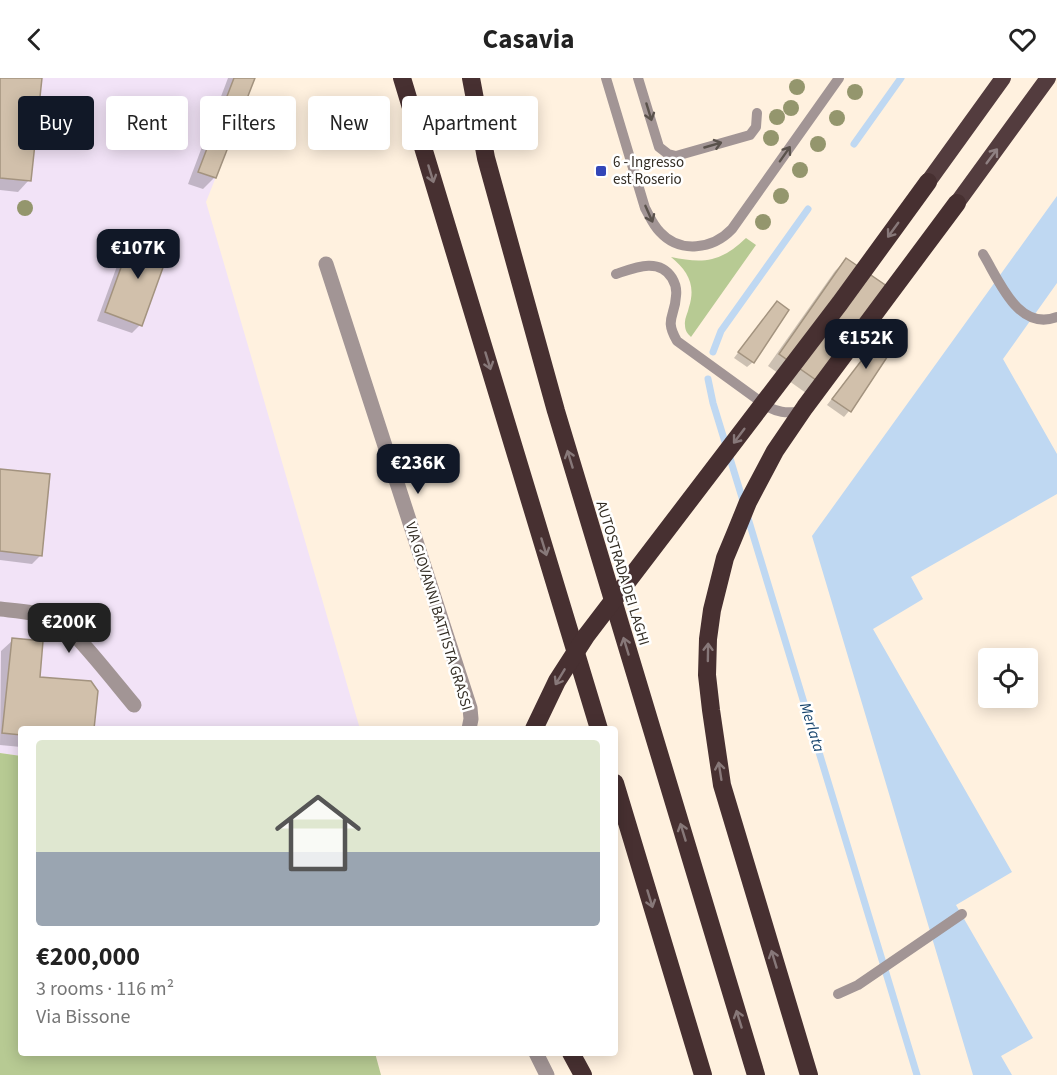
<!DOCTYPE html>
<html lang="en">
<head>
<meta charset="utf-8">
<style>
  :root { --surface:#fff; --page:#f2f2f2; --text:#222; --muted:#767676; --line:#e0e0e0; --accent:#111827 }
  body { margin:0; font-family:"Source Sans 3",sans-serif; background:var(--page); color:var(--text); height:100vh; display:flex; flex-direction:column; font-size:22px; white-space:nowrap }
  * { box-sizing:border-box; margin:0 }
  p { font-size:20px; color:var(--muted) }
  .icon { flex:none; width:33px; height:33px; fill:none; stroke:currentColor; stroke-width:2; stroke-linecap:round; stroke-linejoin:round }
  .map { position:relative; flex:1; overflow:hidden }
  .details { position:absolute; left:18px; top:648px; width:600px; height:330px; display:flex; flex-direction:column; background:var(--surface); border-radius:6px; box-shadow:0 3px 15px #0003 }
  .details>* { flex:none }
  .hud { position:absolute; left:18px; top:18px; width:600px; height:54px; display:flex; gap:12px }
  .controls { position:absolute; left:978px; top:570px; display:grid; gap:12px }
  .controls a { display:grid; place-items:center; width:60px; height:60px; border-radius:6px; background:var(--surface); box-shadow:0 3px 15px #0003; font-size:30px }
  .price { position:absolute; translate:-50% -51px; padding:0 14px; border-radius:12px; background:var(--accent); color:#fff; font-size:20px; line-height:39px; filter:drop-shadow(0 2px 3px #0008) }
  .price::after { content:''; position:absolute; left:50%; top:36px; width:18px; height:14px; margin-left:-9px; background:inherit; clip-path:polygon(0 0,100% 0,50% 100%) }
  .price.on { background:#222; color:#fff }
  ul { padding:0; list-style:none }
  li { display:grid; align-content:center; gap:12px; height:318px; padding:0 18px }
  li+li { border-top:2px solid var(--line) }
  li span { display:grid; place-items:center; height:186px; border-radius:6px; color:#555 }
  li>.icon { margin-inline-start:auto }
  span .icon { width:108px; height:108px; fill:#fffc; stroke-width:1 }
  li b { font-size:26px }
  .pill { padding:0 21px; border-radius:6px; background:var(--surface); box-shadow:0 3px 15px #0003; font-size:21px; line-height:54px }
  .pill.on { background:var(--accent); color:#fff }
  header { display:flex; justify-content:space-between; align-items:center; height:78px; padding:0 18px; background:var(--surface); font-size:27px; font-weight:700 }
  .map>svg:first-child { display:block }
  .industrial { fill:#f2e3f7 }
  .green { fill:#b7ca93 }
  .water { fill:#bfd8f2 }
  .shadow { fill:#0003 }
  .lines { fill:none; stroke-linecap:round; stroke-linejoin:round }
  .stream { stroke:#bfd8f2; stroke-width:7 }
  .building { fill:#d1c0ab; stroke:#a3937f; stroke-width:1.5 }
  .service { stroke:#a29595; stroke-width:10 }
  .minor { stroke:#a29595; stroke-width:15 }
  .trunk { stroke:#533c3e; stroke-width:16 }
  .motorway { stroke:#473031; stroke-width:18 }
  .motorway-bridge { stroke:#473031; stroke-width:18 }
  .tree { fill:#94966d }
  .oneway { stroke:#5a524c }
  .oneway2 { stroke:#8f8082 }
  .oneway3 { stroke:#877879 }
  .poi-dot { fill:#3346b8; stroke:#fff; stroke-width:2 }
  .labels { text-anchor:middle; stroke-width:5; stroke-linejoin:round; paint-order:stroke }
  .poi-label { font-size:15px; fill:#342e25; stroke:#fff; text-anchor:start }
  .street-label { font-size:15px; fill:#342e25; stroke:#fff }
  .water-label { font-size:16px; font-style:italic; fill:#16446d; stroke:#fff }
</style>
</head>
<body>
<header><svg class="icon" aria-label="back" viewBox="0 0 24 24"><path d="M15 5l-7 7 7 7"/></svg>Casavia<svg class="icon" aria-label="heart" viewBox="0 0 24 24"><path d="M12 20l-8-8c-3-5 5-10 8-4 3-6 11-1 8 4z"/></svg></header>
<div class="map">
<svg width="1057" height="997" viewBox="0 0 1057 997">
  <rect width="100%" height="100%" fill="#fff1df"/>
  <!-- industrial -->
  <polygon class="industrial" points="0,0 255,0 206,124 360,651 21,651 21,678 0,675"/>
  <!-- green -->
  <g class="green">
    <path d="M746,160L756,167L691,259C688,256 685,253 685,247C684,241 688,235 689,229C696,207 688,193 671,179C704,186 721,184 746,160Z"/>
    <polygon points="0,675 21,678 21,975 375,975 381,997 0,997"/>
  </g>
  <!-- water -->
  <polygon class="water" points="1057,118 1057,205 1003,281 1057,376 1057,416 911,499 923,521 873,551 1012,794 956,827 1033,960 1001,978 1012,997 973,997 812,458"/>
  <!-- shadow -->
  <g class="shadow">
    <polygon points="0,0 40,0 29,102 18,114 0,112"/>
    <polygon points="228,0 253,0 215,99 203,111 188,106"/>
    <polygon points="133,158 140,247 132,255 97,243 125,166"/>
    <polygon points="846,182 813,320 768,288 835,193"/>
    <polygon points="772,230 753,284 747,289 734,280"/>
    <polygon points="882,256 899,258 849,333 844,339 827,327"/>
    <polygon points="0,392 41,477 32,486 0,482"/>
    <polygon points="13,562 38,600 93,651 21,651 21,669 0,667 1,573"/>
  </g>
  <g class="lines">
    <!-- stream -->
    <g class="stream">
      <polyline points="854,66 901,0"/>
      <polyline points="713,274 721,253 808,131"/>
      <polyline points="708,301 713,325 744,426"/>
      <polyline points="747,437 917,997"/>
    </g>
  </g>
  <!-- building -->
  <g class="building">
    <polygon points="0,0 42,0 31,103 0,100"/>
    <polygon points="234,0 255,0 216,100 198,94"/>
    <polygon points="133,156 170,170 142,248 105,234"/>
    <polygon points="846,180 894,213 826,309 779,276"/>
    <polygon points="777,223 789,232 754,285 738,274"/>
    <polygon points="887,249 901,258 851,334 832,321"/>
    <polygon points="0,391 50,396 42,478 0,473"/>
    <polygon points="12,560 43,563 40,599 91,603 98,613 94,651 21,651 21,657 2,655"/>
  </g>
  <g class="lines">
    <!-- service -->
    <g class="service">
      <path d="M606,0L645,130C650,139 653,147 660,154C680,176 713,171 732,151L839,0"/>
      <polyline points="638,0 659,69 668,76 676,78 750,57 756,49 757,35"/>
      <path d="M983,176C999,202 1018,254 1057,239"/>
      <path d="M616,196C634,190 659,179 672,200C675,205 677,211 676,218C675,239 664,241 677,263L768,329C778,334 785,335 796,334"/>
      <polyline points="838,916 858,907 962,836"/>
    </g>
    <!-- minor -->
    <g class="minor">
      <polyline points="326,186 470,630 471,641 469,651"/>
      <path d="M0,531C18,533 38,534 56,541C70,546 121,612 134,627"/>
      <polyline points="536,975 547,997"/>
    </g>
    <!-- trunk -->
    <g class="trunk">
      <polyline points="928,104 1003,0"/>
      <polyline points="957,125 1048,0"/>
    </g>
    <!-- motorway -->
    <g class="motorway">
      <polyline points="402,0 599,651"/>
      <polyline points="471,0 486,80 556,333 756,997"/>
      <polyline points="615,705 703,997"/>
      <polyline points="571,975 583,997"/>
      <polyline points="809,997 722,707 711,632 707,597 708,561 712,532 725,480 735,456 748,424 775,373 805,329 957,125"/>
    </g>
    <!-- motorway-bridge -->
    <polyline class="motorway-bridge" points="534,651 557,603 586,558 840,225 928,104"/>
  </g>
  <!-- trees -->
  <g class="tree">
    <circle cx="797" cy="9" r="8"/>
    <circle cx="855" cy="14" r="8"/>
    <circle cx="791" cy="30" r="8"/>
    <circle cx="777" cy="39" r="8"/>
    <circle cx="837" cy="40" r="8"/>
    <circle cx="771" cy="60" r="8"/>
    <circle cx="818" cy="66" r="8"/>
    <circle cx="800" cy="92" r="8"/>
    <circle cx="781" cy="118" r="8"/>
    <circle cx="25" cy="130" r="8"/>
    <circle cx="763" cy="144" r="8"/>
  </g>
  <!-- one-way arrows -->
  <defs><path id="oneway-shaft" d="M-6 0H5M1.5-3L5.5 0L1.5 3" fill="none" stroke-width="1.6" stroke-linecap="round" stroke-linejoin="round" transform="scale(1.5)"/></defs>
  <g class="oneway">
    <use href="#oneway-shaft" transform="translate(649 34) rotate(73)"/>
    <use href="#oneway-shaft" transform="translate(713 67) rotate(-16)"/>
    <use href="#oneway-shaft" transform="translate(785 76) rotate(-55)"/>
    <use href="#oneway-shaft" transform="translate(649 136) rotate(66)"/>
  </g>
  <use class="oneway2" href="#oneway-shaft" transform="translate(992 78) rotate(-53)"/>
  <g class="oneway3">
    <use href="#oneway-shaft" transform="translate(431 96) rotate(73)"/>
    <use href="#oneway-shaft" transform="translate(893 152) rotate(126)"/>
    <use href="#oneway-shaft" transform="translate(488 283) rotate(73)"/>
    <use href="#oneway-shaft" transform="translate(739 358) rotate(127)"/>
    <use href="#oneway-shaft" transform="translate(570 381) rotate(-107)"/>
    <use href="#oneway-shaft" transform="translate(544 469) rotate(73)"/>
    <use href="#oneway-shaft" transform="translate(626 568) rotate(-107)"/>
    <use href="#oneway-shaft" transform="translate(708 574) rotate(-89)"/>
    <use href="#oneway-shaft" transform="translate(560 599) rotate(121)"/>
    <use href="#oneway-shaft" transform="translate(720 693) rotate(-99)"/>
    <use href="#oneway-shaft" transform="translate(683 754) rotate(-107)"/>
    <use href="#oneway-shaft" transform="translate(650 821) rotate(73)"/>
    <use href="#oneway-shaft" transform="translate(774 881) rotate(-107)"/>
    <use href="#oneway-shaft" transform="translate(739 941) rotate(-107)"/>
  </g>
  <!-- markers -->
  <rect class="poi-dot" x="595" y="87" width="12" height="12" rx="3"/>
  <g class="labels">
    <!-- poi labels -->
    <g class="poi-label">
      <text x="613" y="89">6 - Ingresso<tspan x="613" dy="17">est Roserio</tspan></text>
    </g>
    <!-- street labels -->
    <g class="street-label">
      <text transform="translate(623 495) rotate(73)" y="5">AUTOSTRADA DEI LAGHI</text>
      <text transform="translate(439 538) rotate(73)" y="5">VIA GIOVANNI BATTISTA GRASSI</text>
    </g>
    <!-- water labels -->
    <g class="water-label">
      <text transform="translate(813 649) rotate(73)" y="6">Merlata</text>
    </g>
  </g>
</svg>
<div class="controls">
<a><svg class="icon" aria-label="locate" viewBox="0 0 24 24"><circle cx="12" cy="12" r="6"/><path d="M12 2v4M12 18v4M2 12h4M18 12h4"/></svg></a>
</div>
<b class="price" style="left:138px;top:202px">€107K</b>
<b class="price" style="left:866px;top:292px">€152K</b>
<b class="price" style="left:418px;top:417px">€236K</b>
<b class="price on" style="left:69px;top:576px">€200K</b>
<div class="hud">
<a class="pill on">Buy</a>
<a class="pill">Rent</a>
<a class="pill">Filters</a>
<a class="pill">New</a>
<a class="pill">Apartment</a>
</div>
<section class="details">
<ul>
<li><span style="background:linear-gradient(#dfe7d0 60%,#9aa5b1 0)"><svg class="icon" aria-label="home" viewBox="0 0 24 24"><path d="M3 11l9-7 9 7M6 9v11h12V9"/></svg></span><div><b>€200,000</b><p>3 rooms · 116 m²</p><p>Via Bissone</p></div></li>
</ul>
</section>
</div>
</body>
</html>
